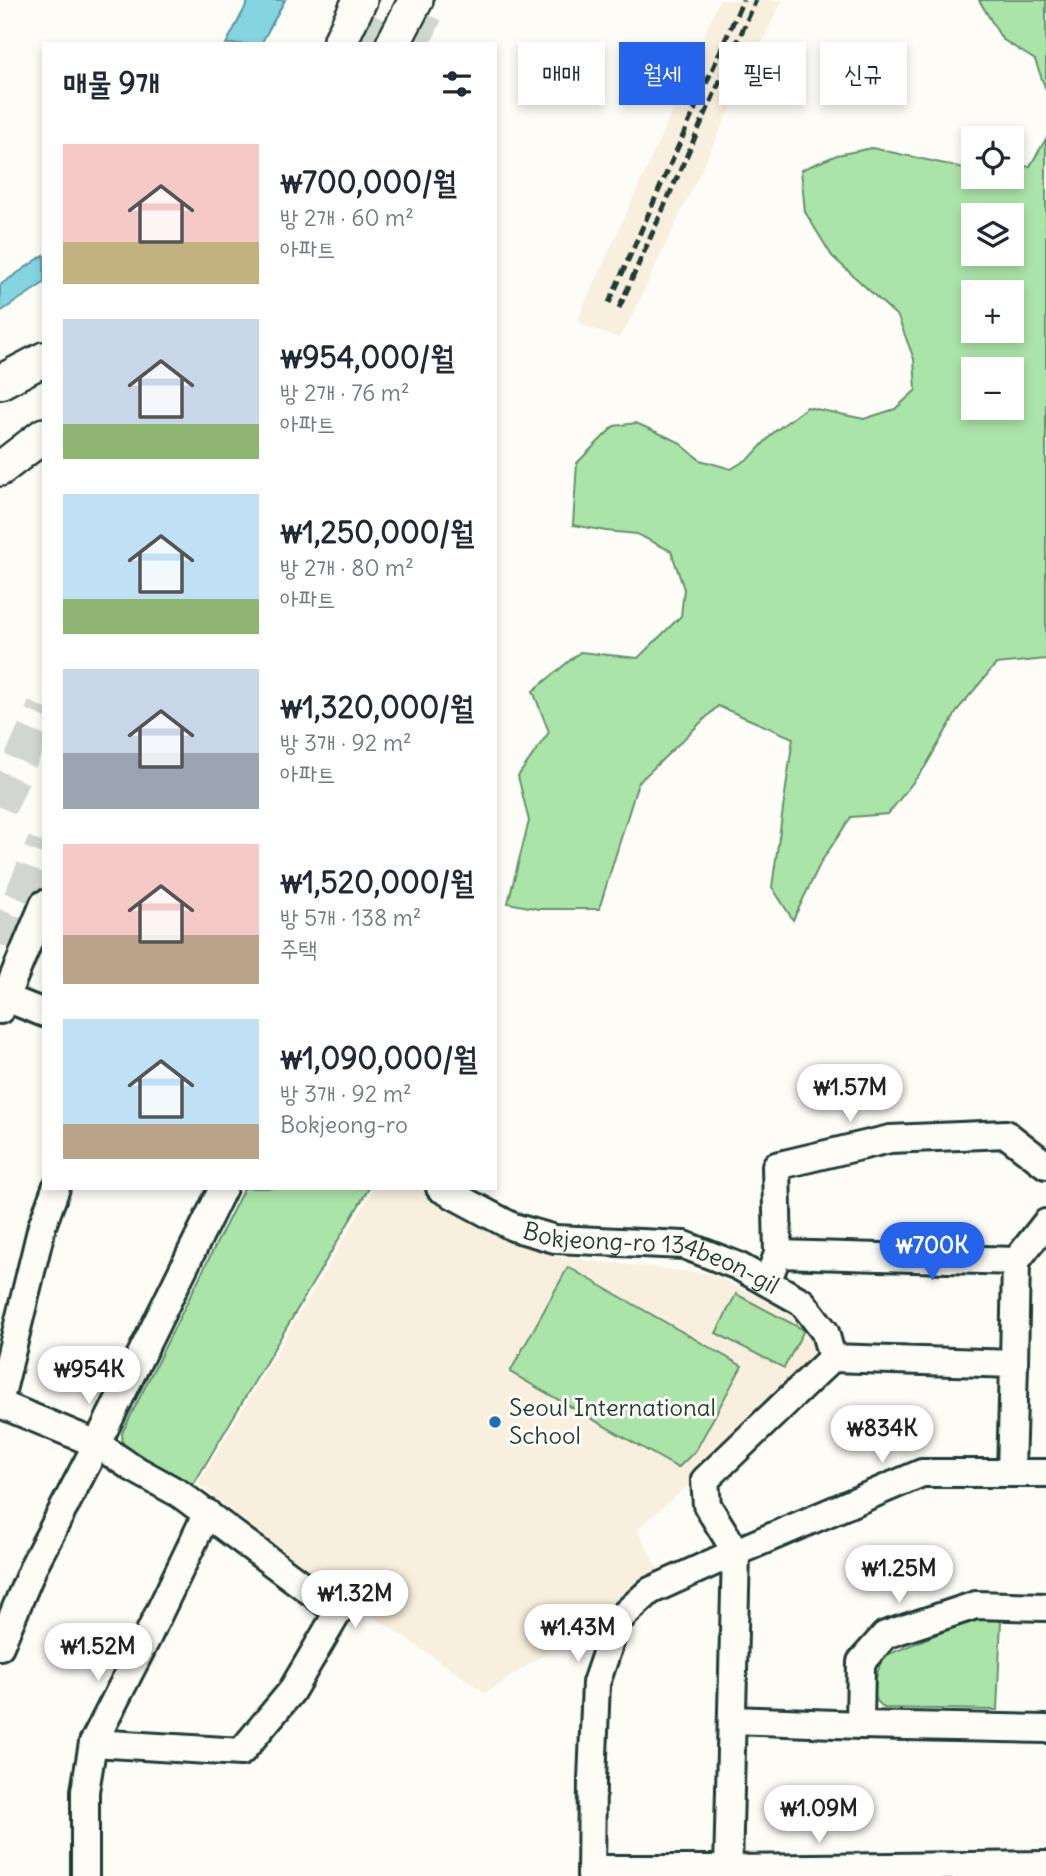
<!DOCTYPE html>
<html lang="ko">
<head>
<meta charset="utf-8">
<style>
  :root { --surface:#fff; --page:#f6f6f7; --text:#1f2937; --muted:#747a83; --accent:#2563eb }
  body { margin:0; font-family:Delius,"Poor Story",sans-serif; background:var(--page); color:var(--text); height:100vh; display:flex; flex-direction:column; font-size:26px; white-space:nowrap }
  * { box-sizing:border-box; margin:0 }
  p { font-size:23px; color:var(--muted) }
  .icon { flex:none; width:38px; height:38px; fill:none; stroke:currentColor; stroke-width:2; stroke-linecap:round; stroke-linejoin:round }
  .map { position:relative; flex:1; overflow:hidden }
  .details { position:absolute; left:42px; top:42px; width:455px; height:1148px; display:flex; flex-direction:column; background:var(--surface); border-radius:0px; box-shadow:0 4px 10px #0003 }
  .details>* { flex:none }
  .guide { position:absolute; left:518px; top:42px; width:422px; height:63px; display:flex; gap:14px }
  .fabs { position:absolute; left:961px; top:126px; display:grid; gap:14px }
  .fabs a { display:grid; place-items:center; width:63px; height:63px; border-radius:0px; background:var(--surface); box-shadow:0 4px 10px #0003; font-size:35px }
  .price { position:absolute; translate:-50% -60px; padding:0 16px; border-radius:24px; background:#fff; color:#222; font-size:23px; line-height:46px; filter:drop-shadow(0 2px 4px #0008) }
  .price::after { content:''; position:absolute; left:50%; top:42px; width:21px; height:16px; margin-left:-10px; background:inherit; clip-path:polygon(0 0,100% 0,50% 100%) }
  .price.selected { background:var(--accent); color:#fff }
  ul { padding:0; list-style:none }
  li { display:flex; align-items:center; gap:21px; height:175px; padding:0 21px }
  li span { display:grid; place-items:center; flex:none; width:196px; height:140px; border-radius:0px; color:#555 }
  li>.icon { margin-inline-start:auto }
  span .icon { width:84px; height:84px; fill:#fffc; stroke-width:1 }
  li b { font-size:30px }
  h2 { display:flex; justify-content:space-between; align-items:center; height:84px; padding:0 21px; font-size:30px }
  .tag { padding:0 24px; border-radius:0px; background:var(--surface); box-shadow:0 4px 10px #0003; font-size:24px; line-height:63px }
  .tag.selected { background:var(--accent); color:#fff }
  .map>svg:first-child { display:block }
  .built { fill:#f9efde }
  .green { fill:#abe4a8; stroke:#65906e; stroke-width:2; fill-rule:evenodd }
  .water { fill:#85d4e2; stroke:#5c989c; stroke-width:2 }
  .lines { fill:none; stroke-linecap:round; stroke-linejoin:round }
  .major-tunnel { stroke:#d1d6d0; stroke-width:33; stroke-dasharray:33 17; stroke-linecap:butt }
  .minor-casing { stroke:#1f3d34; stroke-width:32 }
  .major-casing { stroke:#1f3d34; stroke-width:38 }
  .minor { stroke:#fdfcf7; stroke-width:26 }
  .major { stroke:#fdfcf7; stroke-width:33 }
  .rail { stroke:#1f3d34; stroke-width:5; stroke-dasharray:10 5; stroke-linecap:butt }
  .poi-dot { fill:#1f6fb2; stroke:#fdfcf7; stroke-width:2.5 }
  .labels { text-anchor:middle; stroke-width:6; stroke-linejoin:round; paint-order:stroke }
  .street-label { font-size:24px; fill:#1f3d34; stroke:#fdfcf7 }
  .poi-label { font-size:24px; fill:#1f3d34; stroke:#fdfcf7; text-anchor:start }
</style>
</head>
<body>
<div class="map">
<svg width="1046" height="1876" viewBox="0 0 1046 1876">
  <rect width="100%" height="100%" fill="#fdfcf7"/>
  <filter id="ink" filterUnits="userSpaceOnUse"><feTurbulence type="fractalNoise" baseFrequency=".0143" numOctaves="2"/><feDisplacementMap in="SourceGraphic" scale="14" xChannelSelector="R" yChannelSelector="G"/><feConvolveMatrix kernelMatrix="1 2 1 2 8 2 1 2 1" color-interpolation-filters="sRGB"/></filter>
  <g filter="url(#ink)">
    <!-- built -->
    <g class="built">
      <polygon points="719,0 782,0 626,328 618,338 582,325 579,317 678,99"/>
      <polygon points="374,1188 419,1188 480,1227 557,1257 711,1274 818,1324 813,1365 695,1479 637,1530 660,1572 601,1620 596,1647 550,1650 486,1693 297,1564 198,1484"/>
    </g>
    <!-- green -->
    <g class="green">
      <polygon points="979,0 1046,0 1046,90 1035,60 1002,39"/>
      <path d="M1046,139V659L996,664L959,708L925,767L888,814L851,817L821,862L793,920L772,887L793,738L718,706L638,783L599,909H539L508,903L529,821L518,776L549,732L533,691L580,652L638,658L681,616L684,589L671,551L637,534L606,531L573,525L577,463L614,426L636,423L677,441L700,460L731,469L751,457L774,432L807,407L864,419L895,409L916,390L914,359L898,317L832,256L805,212L801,170L837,155L872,148L973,170V177H1012V168L1030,166ZM1012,215V254H973V215ZM973,292H1012V331H973ZM1012,369V408H973V369Z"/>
      <polygon points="244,1188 369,1188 192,1487 123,1456 122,1433"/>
      <polygon points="568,1267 742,1366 696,1450 678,1468 510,1372"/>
      <polygon points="736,1294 804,1330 784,1368 716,1333"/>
      <polygon points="971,1620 1001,1620 997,1710 884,1708 871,1695 882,1657"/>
    </g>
    <!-- water -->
    <g class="water">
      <polygon points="249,0 285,0 261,44 226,44"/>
      <polygon points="44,255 44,283 0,312 0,285"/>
    </g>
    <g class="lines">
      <!-- major-tunnel -->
      <g class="major-tunnel">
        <polyline points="358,44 379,0"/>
        <polyline points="413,44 432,0"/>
        <polyline points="0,807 44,708"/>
        <polyline points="0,945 44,843"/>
      </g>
      <defs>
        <g id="minor">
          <polyline points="6,998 44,1013"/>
          <polyline points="0,1010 44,904"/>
          <path id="s1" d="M440,1188L513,1227L555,1239L684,1245L738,1266L802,1302L825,1332L832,1358L705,1480L707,1505L736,1552L728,1869"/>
          <polyline points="778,1254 1016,1261 1046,1223"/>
          <polyline points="767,1282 778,1254 776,1166 890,1139 1006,1134 1046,1165"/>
          <polyline points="832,1358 1014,1364 1011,1472"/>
          <polyline points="1014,1364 1016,1261"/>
          <polyline points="0,1399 42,1226 56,1188"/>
          <polyline points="0,1404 97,1444 131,1467 180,1494 338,1612 291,1692 241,1752 93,1743"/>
          <polyline points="0,1646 35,1563 97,1444 223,1188"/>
          <polyline points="732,1720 860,1725 1046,1729"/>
          <polyline points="860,1725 861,1662 885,1635 976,1605 1046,1607"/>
          <polyline points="592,1869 728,1869 1046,1865"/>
          <polyline points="85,1876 85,1791 93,1743 147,1638 207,1513"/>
          <polyline points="591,1876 592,1780 596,1683 617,1621 650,1591 736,1552 922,1473 1046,1473"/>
        </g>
        <g id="major">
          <polyline points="339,44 360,0"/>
          <polyline points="393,44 416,0"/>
          <polyline points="0,382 44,359"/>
          <polyline points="0,469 44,435"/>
        </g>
      </defs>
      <!-- minor casing -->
      <use href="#minor" class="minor-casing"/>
      <!-- major casing -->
      <use href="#major" class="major-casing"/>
      <!-- minor -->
      <use href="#minor" class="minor"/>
      <!-- major -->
      <use href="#major" class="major"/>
      <!-- rail -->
      <g class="rail">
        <polyline points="609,303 743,0"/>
        <polyline points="619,308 756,0"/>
      </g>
    </g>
  </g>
  <!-- markers -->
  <circle class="poi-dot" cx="495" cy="1422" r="7"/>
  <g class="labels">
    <!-- street labels -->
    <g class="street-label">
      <text dy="8" stroke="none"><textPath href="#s1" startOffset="226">Bokjeong-ro 134beon-gil</textPath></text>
    </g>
    <!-- poi labels -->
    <g class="poi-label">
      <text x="509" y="1416">Seoul International<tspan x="509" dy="28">School</tspan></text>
    </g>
  </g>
</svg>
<div class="fabs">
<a><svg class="icon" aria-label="locate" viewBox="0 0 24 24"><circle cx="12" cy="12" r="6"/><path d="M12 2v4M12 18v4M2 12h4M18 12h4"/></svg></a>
<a><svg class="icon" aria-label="layers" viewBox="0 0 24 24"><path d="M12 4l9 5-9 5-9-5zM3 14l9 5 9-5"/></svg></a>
<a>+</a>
<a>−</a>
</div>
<b class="price" style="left:850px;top:1124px">₩1.57M</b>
<b class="price selected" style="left:932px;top:1282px">₩700K</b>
<b class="price" style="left:89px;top:1406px">₩954K</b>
<b class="price" style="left:882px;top:1465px">₩834K</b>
<b class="price" style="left:899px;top:1605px">₩1.25M</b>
<b class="price" style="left:355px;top:1630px">₩1.32M</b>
<b class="price" style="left:578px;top:1664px">₩1.43M</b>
<b class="price" style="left:98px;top:1683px">₩1.52M</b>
<b class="price" style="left:819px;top:1845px">₩1.09M</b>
<div class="guide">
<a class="tag">매매</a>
<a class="tag selected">월세</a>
<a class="tag">필터</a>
<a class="tag">신규</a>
</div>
<section class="details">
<h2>매물 9개<svg class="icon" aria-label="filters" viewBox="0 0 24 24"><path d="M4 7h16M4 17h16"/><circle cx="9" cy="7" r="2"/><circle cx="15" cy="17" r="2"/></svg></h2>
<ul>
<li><span style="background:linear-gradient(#f6c9c9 70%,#c2b280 0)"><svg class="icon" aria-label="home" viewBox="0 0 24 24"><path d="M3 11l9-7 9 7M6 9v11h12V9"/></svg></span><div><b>₩700,000/월</b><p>방 2개 · 60 m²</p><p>아파트</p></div></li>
<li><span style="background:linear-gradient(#c9d6e8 75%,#8fb573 0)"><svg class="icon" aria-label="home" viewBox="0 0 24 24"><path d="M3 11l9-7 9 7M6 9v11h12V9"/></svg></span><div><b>₩954,000/월</b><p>방 2개 · 76 m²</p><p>아파트</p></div></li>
<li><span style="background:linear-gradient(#bfe0f5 75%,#8fb573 0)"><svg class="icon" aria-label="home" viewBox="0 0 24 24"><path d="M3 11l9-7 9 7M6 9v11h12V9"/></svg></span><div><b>₩1,250,000/월</b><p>방 2개 · 80 m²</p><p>아파트</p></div></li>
<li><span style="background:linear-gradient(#c9d6e8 60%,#9aa5b1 0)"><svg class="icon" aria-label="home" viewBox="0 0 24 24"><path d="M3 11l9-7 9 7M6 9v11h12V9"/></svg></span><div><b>₩1,320,000/월</b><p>방 3개 · 92 m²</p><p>아파트</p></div></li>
<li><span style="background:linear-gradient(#f6c9c9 65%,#b9a48a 0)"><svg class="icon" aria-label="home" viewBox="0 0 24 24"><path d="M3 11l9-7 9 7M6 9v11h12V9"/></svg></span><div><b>₩1,520,000/월</b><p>방 5개 · 138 m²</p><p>주택</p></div></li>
<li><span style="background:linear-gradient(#bfe0f5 75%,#b9a48a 0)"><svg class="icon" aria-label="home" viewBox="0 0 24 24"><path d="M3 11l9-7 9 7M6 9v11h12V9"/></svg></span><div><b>₩1,090,000/월</b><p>방 3개 · 92 m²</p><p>Bokjeong-ro</p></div></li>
</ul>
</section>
</div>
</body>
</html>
